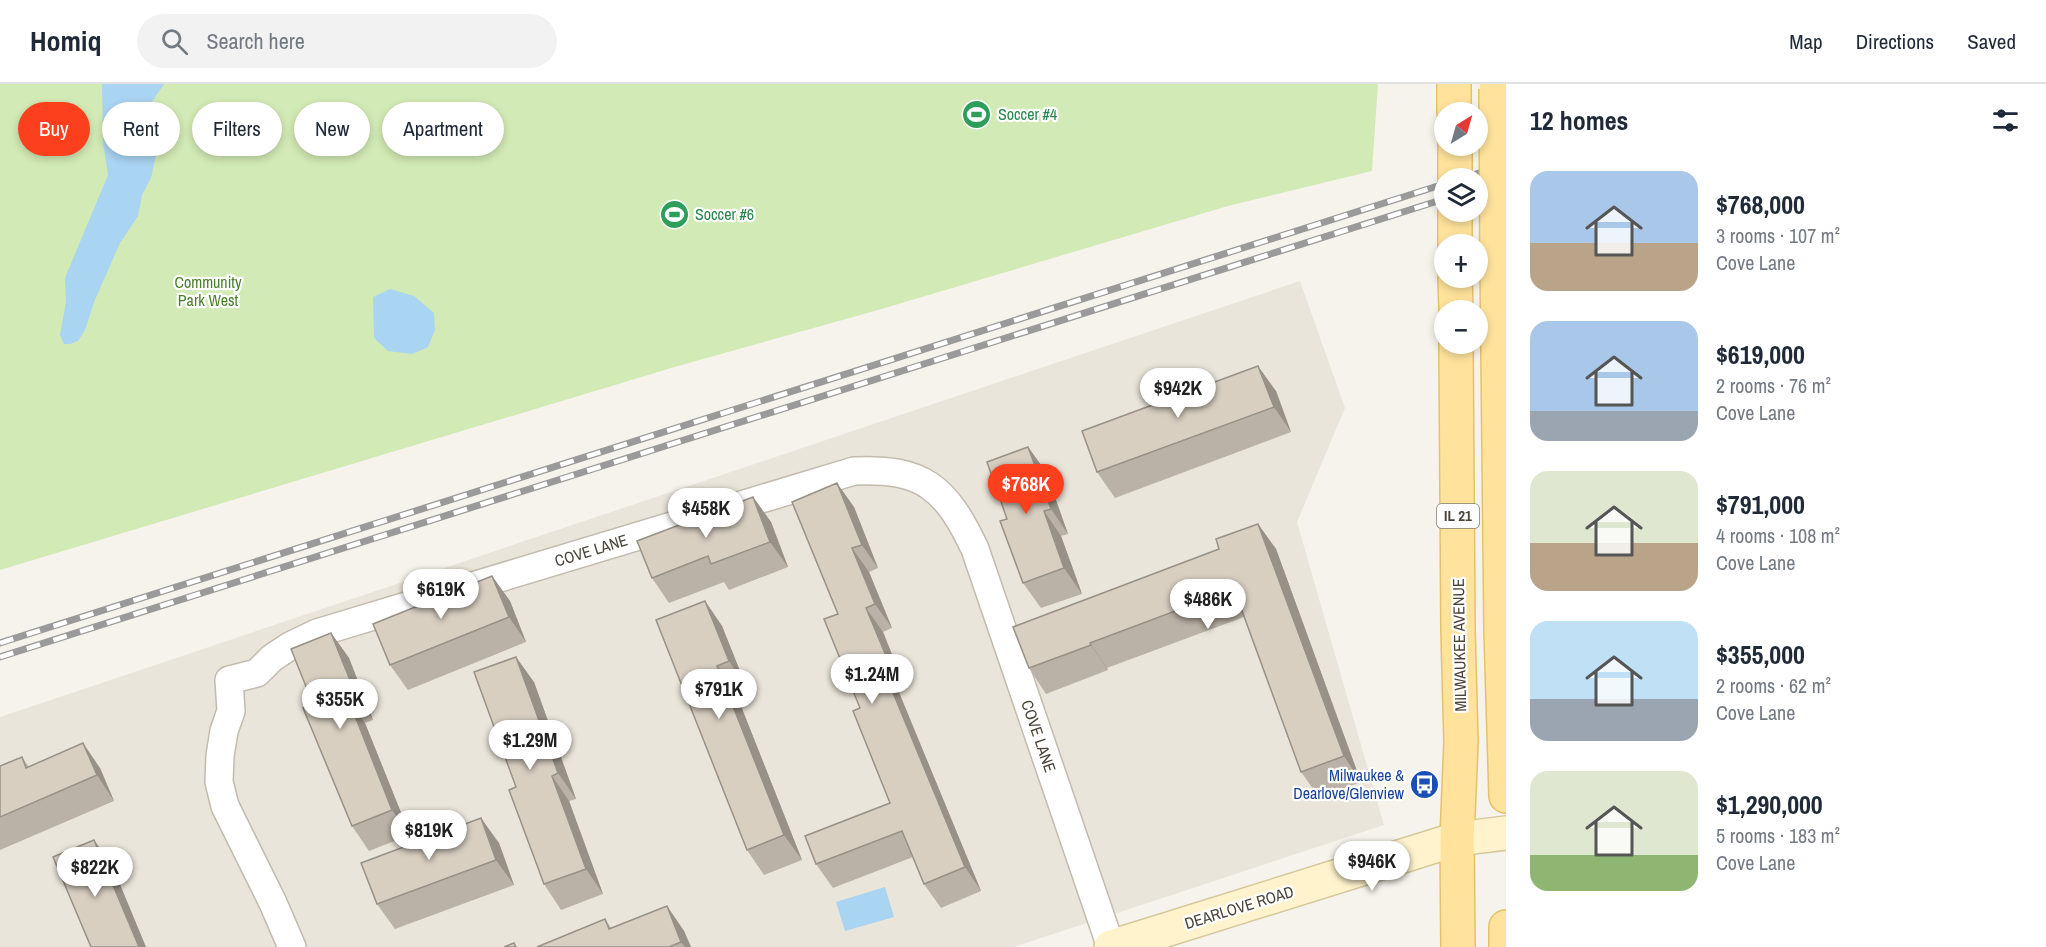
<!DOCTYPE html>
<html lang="en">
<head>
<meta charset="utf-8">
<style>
  :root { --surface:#fff; --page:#f2f2f3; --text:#1f2937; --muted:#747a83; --line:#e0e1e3; --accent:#fc3f1d }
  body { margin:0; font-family:"Archivo Narrow",sans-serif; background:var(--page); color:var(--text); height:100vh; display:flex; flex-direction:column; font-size:22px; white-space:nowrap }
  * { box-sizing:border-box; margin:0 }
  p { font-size:20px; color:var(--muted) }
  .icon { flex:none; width:33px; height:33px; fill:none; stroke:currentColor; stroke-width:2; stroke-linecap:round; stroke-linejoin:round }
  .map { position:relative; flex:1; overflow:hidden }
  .drawer { display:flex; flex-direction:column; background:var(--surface); width:540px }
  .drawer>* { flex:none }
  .guide { position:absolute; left:18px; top:18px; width:570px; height:54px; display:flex; gap:12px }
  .needle { width:39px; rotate:37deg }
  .buttons { position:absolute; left:1434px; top:18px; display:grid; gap:12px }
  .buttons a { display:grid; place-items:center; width:54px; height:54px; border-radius:50%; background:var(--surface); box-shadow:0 3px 9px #0003; font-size:30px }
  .price { position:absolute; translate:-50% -51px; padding:0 14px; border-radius:21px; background:#fff; color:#222; font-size:20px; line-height:39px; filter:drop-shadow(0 2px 3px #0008) }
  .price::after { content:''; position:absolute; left:50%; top:36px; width:18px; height:14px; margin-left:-9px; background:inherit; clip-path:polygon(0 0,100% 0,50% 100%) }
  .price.selected { background:var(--accent); color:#fff }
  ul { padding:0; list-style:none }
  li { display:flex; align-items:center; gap:18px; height:150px; padding:0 24px }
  li span { display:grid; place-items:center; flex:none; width:168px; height:120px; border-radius:18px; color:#555 }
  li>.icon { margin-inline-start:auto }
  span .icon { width:72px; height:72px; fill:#fffc; stroke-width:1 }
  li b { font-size:26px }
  h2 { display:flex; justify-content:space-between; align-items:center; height:72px; padding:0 24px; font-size:26px }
  .chip { padding:0 21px; border-radius:27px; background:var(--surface); box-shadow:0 3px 9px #0003; font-size:21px; line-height:54px }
  .chip.selected { background:var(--accent); color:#fff }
  header { display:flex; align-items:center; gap:36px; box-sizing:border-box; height:84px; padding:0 30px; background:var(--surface); border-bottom:2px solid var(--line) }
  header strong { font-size:28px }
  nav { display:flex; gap:33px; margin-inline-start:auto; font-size:21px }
  .search { width:420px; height:54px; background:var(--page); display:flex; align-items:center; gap:15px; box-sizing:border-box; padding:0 21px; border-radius:33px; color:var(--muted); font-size:22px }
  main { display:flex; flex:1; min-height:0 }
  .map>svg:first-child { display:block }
  .residential { fill:#eae5da }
  .green { fill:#d2eab5 }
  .water { fill:#a9d4f2 }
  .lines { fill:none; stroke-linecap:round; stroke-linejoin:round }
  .minor-casing { stroke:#c2bbae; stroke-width:30 }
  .secondary-casing { stroke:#d6c79b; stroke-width:36 }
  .primary-casing { stroke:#e6c16a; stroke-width:36 }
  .minor { stroke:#fff; stroke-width:27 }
  .secondary { stroke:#fff3cd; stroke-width:33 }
  .primary { stroke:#ffe39c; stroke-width:33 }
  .rail-casing { stroke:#9a9a9a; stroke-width:7 }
  .rail { stroke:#fff; stroke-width:4.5; stroke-dasharray:14; stroke-linecap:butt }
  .primary-bridge-casing { stroke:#e6c16a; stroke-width:36; stroke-linecap:butt }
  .primary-bridge { stroke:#ffe39c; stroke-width:33 }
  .wall { fill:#bab2a6 }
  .shaded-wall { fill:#979187 }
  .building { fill:#d8cfc1; stroke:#979187; stroke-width:1.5 }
  .labels { text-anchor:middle; stroke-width:4.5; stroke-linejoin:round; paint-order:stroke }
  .shield { fill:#fff; stroke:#817c74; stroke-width:1.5 }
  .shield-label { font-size:15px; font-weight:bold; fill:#4b4439 }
  .leisure-label { font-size:16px; fill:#27864d; stroke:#fff; text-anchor:start }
  .park-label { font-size:16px; fill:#4a7f2a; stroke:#fff }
  .street-label { font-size:16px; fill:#4b4439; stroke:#fff }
  .transit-label { font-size:16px; fill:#164399; stroke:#fff; text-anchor:end }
</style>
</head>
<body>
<header>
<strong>Homiq</strong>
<div class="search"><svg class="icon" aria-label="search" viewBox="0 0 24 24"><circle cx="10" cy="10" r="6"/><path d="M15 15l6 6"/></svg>Search here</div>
<nav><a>Map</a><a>Directions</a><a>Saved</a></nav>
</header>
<main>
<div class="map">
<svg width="1506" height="863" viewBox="0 0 1506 863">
  <rect width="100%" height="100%" fill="#f6f3ec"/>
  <!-- residential -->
  <polygon class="residential" points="1300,197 1345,324 1297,438 1384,741 1014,863 0,863 0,633"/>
  <!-- green -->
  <polygon class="green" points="0,0 1378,0 1372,87 1228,122 878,226 678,282 0,486"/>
  <!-- water -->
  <g class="water">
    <polygon points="102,0 164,0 153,16 147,33 156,71 151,94 142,111 138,132 120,159 94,218 85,246 78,257 70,260 64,260 60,251 66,218 65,194 108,91 103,58"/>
    <polygon points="390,205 414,212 434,229 435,246 428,263 412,270 388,267 374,254 373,213"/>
    <polygon points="885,803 894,833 845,847 836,818"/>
  </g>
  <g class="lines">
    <defs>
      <path id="minor" d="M292,863L273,819L225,722L219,698L220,672L224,647L231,627L229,596L257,589L272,574L290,562L317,549L854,387C924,384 946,404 975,465L1111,863"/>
      <polyline id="secondary" points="1111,863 1457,755 1506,749"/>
      <g id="primary">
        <polyline points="1454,0 1454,28"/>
        <polyline points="1455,62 1455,94"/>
        <polyline points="1455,128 1455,160"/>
        <polyline points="1497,176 1501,546 1506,712"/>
        <polyline points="1455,194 1456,226"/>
        <polyline points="1456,260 1458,546 1461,658 1457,755 1458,863"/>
        <polyline points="1506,863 1506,843"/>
      </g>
    </defs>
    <!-- minor casing -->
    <use href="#minor" class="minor-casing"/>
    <!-- secondary casing -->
    <use href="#secondary" class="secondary-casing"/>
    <!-- primary casing -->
    <use href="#primary" class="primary-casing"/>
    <!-- minor -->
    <use href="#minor" class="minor"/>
    <!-- secondary -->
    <use href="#secondary" class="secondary"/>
    <!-- primary -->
    <use href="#primary" class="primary"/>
    <defs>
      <g id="rail">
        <polyline points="1462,94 1506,81"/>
        <polyline points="1478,104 1506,95"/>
        <polyline points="0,559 1444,100"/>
        <polyline points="0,573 1444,115"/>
      </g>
    </defs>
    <!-- rail casing -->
    <use href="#rail" class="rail-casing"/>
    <!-- rail -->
    <use href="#rail" class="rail"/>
    <defs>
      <polyline id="primary-bridge" points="1496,5 1497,176"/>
    </defs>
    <!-- primary-bridge casing -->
    <use href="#primary-bridge" class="primary-bridge-casing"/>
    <!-- primary-bridge -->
    <use href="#primary-bridge" class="primary-bridge"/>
  </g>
  <!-- wall -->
  <g class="wall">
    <polygon points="1276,307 1291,348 1115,414 1097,388"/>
    <polygon points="1028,363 1046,388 1068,450 1061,452 1082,510 1041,524 1023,499 1007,435"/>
    <polygon points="753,413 771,438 788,483 729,506 724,498 669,519 652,494"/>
    <polygon points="854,423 878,484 869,488 892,544 883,548 905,603 898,606 981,807 941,824 924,800 913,773 833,804 816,780 890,719 860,624 838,530"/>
    <polygon points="1258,440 1276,465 1361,698 1319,713 1301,688 1244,533 1107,584 1108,586 1046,610 1029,584"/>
    <polygon points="492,492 510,517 526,558 408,606 390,581"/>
    <polygon points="705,517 722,542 746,602 735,607 802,776 764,791 747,766"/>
    <polygon points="331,549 349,574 373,636 365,639 410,751 369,767 352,742"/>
    <polygon points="534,598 576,715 569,717 603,810 561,826 544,800"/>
    <polygon points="22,673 29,683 100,684 114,717 0,766 0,682"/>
    <polygon points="499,759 514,801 395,845 377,820"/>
    <polygon points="667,822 684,847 691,863 537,863 605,835 611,844"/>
  </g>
  <!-- shaded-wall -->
  <g class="shaded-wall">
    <polygon points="1258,282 1276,307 1291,348 1274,323"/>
    <polygon points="1028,363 1046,388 1068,450 1051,425"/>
    <polygon points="837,399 854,423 878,484 862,461"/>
    <polygon points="753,413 771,438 788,483 770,458"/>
    <polygon points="1044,427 1061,452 1082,510 1064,484"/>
    <polygon points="1258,440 1276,465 1361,698 1344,672"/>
    <polygon points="852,464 869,488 892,544 875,520"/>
    <polygon points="492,492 510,517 526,558 509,533"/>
    <polygon points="705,517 722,542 746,602 729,577"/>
    <polygon points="866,524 883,548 905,603 889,579"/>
    <polygon points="331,549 349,574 373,636 356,611"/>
    <polygon points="1090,559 1107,584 1108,586 1091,561"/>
    <polygon points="516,573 534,598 576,715 558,689"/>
    <polygon points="717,582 735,607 802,776 784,751"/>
    <polygon points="882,582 898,606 981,807 965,783"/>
    <polygon points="348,614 365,639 410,751 392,726"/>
    <polygon points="83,659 100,684 114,717 97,691"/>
    <polygon points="552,692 569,717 603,810 586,785"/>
    <polygon points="481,734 499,759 514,801 496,776"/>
    <polygon points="94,756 112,781 146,863 139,863"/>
    <polygon points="667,822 684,847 691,863 685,863 681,858"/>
  </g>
  <!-- building -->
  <g class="building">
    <polygon points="1258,282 1274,323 1097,388 1082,347"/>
    <polygon points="1028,363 1051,425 1044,427 1064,484 1023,499 1000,437 1007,435 987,378"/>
    <polygon points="837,399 862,461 852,464 875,520 866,524 889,579 882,582 965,783 924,800 902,747 816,780 805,752 890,719 853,627 860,624 824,535 838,530 792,418"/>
    <polygon points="753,413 770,458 711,480 708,472 652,494 637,457"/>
    <polygon points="1258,440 1344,672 1301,688 1234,505 1090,559 1091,561 1029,584 1013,543 1219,465 1216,455"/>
    <polygon points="492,492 509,533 390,581 373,540"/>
    <polygon points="705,517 729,577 717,582 784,751 747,766 656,536"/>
    <polygon points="331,549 356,611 348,614 392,726 352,742 303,624 313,620 291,565"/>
    <polygon points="516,573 558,689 552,692 586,785 544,800 509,706 516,703 474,588"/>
    <polygon points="83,659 97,691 0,733 0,682 22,673 26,684"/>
    <polygon points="481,734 496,776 377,820 361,779"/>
    <polygon points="94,756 139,863 91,863 53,773"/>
    <polygon points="667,822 681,858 669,863 537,863 605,835 609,845"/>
    <polygon points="514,859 516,863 504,863"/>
  </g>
  <!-- icons -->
  <defs>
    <symbol id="stadium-disc" viewBox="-11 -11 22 22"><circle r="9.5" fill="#2e9e5b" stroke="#fff"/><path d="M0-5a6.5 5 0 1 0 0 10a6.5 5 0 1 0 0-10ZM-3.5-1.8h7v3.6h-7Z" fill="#fff"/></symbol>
    <symbol id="bus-disc" viewBox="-11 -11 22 22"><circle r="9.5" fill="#1a4fb4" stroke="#fff"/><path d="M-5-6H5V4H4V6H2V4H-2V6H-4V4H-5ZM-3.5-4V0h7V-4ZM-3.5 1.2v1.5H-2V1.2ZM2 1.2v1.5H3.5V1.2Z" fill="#fff"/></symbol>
  </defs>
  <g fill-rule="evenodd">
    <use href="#stadium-disc" x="960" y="14" width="33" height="33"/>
    <use href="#stadium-disc" x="658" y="114" width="33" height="33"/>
    <use href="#bus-disc" x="1408" y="684" width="33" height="33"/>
  </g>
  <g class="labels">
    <!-- shield labels -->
    <rect class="shield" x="1437" y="420" width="42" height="24" rx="4.5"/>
    <g class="shield-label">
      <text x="1458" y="437">IL 21</text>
    </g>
    <!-- leisure labels -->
    <g class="leisure-label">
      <text x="998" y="36">Soccer #4</text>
      <text x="695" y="136">Soccer #6</text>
    </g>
    <!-- park labels -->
    <g class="park-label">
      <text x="208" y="204">Community<tspan x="208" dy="18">Park West</tspan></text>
    </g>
    <!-- street labels -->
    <g class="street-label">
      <text transform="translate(591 466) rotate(-17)" y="6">COVE LANE</text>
      <text transform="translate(1459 561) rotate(-91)" y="6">MILWAUKEE AVENUE</text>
      <text transform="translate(1039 652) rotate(71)" y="6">COVE LANE</text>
      <text transform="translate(1239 823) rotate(-17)" y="6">DEARLOVE ROAD</text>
    </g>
    <!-- transit labels -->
    <g class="transit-label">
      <text x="1404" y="697">Milwaukee &amp;<tspan x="1404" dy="18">Dearlove/Glenview</tspan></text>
    </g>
  </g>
</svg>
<div class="buttons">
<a><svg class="needle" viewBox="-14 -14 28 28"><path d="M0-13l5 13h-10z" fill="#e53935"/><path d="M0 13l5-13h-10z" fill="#747a83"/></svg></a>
<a><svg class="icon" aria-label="layers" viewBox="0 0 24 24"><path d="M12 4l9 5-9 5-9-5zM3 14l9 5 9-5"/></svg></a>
<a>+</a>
<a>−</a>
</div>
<b class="price" style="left:1178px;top:335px">$942K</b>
<b class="price selected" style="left:1026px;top:431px">$768K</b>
<b class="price" style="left:706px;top:455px">$458K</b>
<b class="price" style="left:441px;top:536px">$619K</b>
<b class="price" style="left:1208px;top:546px">$486K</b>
<b class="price" style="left:872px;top:621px">$1.24M</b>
<b class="price" style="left:719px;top:636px">$791K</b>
<b class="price" style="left:340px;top:646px">$355K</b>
<b class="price" style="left:530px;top:687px">$1.29M</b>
<b class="price" style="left:429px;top:777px">$819K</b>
<b class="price" style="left:1372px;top:808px">$946K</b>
<b class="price" style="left:95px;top:814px">$822K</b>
<div class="guide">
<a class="chip selected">Buy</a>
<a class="chip">Rent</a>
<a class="chip">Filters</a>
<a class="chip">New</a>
<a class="chip">Apartment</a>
</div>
</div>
<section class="drawer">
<h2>12 homes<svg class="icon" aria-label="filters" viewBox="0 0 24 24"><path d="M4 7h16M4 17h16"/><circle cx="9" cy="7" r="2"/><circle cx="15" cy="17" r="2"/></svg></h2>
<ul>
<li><span style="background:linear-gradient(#a9c7e8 60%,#b9a48a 0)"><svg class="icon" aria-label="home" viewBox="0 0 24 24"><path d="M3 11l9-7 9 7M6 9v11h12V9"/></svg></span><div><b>$768,000</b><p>3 rooms · 107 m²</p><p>Cove Lane</p></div></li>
<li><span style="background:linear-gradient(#a9c7e8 75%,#9aa5b1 0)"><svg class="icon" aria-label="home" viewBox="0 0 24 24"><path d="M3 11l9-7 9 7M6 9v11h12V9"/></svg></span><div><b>$619,000</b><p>2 rooms · 76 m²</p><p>Cove Lane</p></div></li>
<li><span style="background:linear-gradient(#dfe7d0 60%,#b9a48a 0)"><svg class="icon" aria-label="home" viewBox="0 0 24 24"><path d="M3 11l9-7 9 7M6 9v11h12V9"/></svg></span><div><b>$791,000</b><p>4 rooms · 108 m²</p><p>Cove Lane</p></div></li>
<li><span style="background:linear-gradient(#bfe0f5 65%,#9aa5b1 0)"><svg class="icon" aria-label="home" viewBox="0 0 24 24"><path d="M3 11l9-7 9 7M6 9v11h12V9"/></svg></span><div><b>$355,000</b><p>2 rooms · 62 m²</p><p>Cove Lane</p></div></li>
<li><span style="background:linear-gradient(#dfe7d0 70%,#8fb573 0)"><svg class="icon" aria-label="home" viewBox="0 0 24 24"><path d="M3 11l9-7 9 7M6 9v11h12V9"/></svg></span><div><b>$1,290,000</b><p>5 rooms · 183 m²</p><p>Cove Lane</p></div></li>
</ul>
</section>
</main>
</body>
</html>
